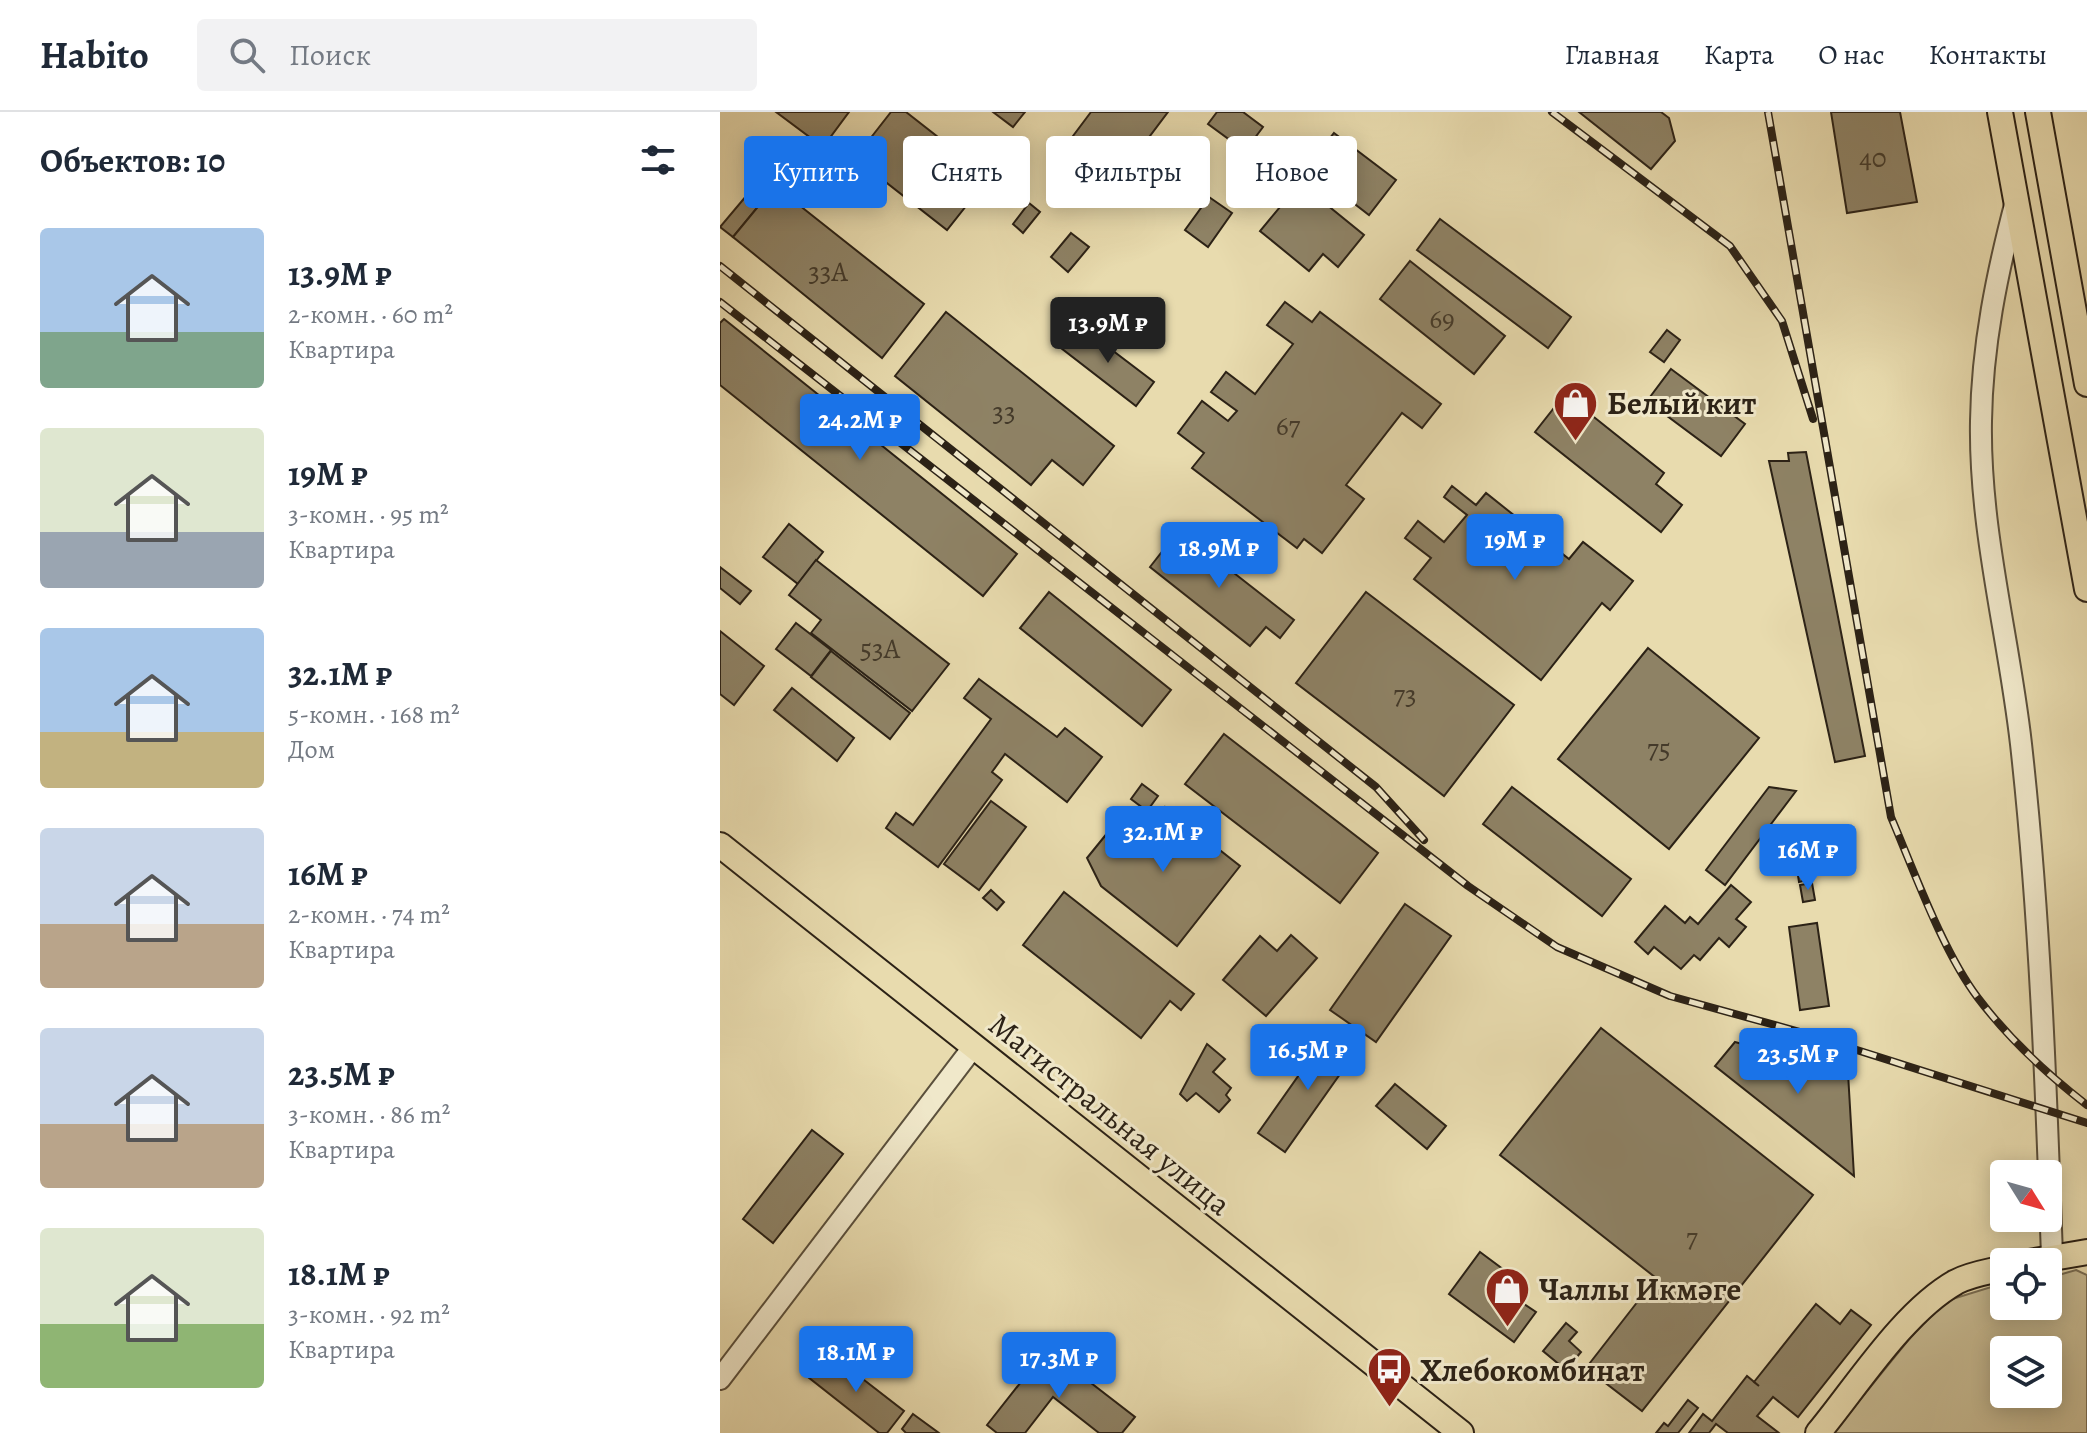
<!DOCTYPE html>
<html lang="ru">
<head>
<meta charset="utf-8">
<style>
  :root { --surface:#fff; --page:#f2f2f3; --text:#1f2937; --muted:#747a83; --line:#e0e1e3; --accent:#1a73e8 }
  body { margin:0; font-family:Alegreya,serif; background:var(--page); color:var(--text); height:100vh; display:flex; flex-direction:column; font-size:30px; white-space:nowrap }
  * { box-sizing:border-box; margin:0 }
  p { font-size:26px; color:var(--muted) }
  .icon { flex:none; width:44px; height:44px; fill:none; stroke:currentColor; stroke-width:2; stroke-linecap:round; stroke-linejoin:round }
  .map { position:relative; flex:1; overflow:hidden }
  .drawer { display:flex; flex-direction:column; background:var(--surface); width:720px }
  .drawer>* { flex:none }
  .top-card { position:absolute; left:24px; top:24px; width:760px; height:72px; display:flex; gap:16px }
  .needle { width:52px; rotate:127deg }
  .tools { position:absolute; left:1270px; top:1048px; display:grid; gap:16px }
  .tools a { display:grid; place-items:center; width:72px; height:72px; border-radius:8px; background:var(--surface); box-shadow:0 4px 20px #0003; font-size:40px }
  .price { position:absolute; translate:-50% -68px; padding:0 18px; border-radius:8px; background:var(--accent); color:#fff; font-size:26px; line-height:52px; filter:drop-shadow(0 2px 4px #0008) }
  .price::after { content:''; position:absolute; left:50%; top:48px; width:24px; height:18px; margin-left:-12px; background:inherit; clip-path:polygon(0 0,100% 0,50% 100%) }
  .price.on { background:#222; color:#fff }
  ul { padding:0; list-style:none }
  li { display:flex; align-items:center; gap:24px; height:200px; padding:0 40px }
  li span { display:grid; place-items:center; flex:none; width:224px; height:160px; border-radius:8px; color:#555 }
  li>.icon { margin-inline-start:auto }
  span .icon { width:96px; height:96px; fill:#fffc; stroke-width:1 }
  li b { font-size:34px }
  h2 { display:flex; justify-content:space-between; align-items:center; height:96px; padding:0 40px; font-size:34px }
  .pill { padding:0 28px; border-radius:8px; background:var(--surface); box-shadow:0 4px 20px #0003; font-size:28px; line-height:72px }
  .pill.on { background:var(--accent); color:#fff }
  header { display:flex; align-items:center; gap:48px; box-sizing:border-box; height:112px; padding:0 40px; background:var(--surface); border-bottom:2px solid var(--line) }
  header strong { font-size:38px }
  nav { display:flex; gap:44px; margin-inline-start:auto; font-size:28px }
  .search { width:560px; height:72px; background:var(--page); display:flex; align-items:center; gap:20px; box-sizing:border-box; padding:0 28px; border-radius:8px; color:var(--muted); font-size:30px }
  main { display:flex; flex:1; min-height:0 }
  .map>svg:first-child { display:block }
  .green { fill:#c8bc94; stroke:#7a6f55; stroke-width:2; fill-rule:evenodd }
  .building { fill:#8e8265; stroke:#2c2216; stroke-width:2 }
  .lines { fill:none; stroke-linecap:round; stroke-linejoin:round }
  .minor-casing { stroke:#5b503c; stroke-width:24 }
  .major-casing { stroke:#2c2216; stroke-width:28 }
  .minor { stroke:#f0e8ca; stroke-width:20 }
  .major { stroke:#e8dbae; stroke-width:24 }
  .rail-casing { stroke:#2c2216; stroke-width:8 }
  .rail { stroke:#f0e8ca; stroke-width:5; stroke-dasharray:15; stroke-linecap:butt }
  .labels { text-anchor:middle; stroke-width:6; stroke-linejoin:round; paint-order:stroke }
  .number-label { font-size:28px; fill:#443a2a }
  .poi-label { font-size:32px; font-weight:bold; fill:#2c2216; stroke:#f0e8ca; text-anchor:start }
  .street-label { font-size:32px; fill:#2c2216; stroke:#f0e8ca }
</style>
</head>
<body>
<header>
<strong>Habito</strong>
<div class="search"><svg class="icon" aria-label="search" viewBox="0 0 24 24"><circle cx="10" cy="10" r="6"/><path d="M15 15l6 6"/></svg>Поиск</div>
<nav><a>Главная</a><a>Карта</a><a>О нас</a><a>Контакты</a></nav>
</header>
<main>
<section class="drawer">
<h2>Объектов: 10<svg class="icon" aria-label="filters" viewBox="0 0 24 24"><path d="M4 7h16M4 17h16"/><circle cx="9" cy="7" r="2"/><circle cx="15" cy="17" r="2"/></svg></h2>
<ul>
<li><span style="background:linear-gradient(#a9c7e8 65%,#7fa58c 0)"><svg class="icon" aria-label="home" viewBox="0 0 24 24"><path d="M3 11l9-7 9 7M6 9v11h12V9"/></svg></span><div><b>13.9M ₽</b><p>2-комн. · 60 m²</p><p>Квартира</p></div></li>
<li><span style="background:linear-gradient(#dfe7d0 65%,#9aa5b1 0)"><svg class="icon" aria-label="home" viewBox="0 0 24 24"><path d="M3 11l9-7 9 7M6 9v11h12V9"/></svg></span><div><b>19M ₽</b><p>3-комн. · 95 m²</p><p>Квартира</p></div></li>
<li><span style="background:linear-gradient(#a9c7e8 65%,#c2b280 0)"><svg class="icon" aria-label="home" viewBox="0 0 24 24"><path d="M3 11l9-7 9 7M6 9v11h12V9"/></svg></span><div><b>32.1M ₽</b><p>5-комн. · 168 m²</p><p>Дом</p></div></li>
<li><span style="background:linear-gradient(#c9d6e8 60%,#b9a48a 0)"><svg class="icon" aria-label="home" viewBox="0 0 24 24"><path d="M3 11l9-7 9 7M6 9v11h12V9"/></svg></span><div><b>16M ₽</b><p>2-комн. · 74 m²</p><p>Квартира</p></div></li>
<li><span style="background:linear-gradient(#c9d6e8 60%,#b9a48a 0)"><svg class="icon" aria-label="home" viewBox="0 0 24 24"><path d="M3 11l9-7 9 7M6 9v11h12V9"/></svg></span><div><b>23.5M ₽</b><p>3-комн. · 86 m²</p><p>Квартира</p></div></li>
<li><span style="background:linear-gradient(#dfe7d0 60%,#8fb573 0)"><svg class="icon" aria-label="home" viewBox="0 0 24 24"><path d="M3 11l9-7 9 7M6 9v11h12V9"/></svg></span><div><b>18.1M ₽</b><p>3-комн. · 92 m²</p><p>Квартира</p></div></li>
</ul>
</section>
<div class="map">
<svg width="1367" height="1321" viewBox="0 0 1367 1321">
  <rect width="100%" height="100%" fill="#e8dbae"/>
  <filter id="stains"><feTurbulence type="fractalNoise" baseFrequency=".0025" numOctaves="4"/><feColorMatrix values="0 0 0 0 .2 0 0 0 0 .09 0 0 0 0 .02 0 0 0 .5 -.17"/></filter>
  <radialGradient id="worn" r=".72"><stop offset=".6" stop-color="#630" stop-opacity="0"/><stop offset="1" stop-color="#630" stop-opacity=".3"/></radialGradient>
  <!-- green -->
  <path class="green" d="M1356,1158L1367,1163V1321H1113L1190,1226L1226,1189L1284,1171V1194H1328V1166ZM1284,1238H1328V1282H1284Z"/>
  <!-- building -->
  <g class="building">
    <polygon points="56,0 129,0 103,35"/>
    <polygon points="171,0 186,0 269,65 227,118 135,46"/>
    <polygon points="273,0 305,0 293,15"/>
    <polygon points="371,0 448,0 399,65 350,28"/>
    <polygon points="497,0 523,0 543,15 525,39 488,12"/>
    <polygon points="859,0 941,0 949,6 955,29 931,57"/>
    <polygon points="1111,0 1180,0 1197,90 1127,101"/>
    <polygon points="614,21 676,68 649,103 587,55"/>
    <polygon points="43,64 55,74 13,125 0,115"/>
    <polygon points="580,71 644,123 618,155 603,142 589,159 540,119"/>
    <polygon points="55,74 204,192 162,246 13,125"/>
    <polygon points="489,85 512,101 488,135 465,118"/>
    <polygon points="309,91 320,100 303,121 293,112"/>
    <polygon points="720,107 851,205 828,236 697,138"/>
    <polygon points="351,121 369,135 348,160 331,145"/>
    <polygon points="690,149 785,224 754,262 660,187"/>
    <polygon points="565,190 592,210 600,200 721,292 702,316 682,301 626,373 644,387 602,441 584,427 577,436 472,356 484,341 458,321 482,289 508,309 517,299 491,280 506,260 535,282 573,232 547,213"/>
    <polygon points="226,200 394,334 363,373 332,348 311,373 175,264"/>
    <polygon points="4,207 297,442 263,484 0,273 0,211"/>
    <polygon points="359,213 434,270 416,294 341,236"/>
    <polygon points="947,218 960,228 944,250 930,240"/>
    <polygon points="951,257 1025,312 1001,344 927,289"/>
    <polygon points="845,282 944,361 936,372 962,393 941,420 815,320"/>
    <polygon points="1086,340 1145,644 1115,650 1049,349 1069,349 1068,341"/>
    <polygon points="732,374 756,393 766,381 849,447 863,430 913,469 890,498 882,491 821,568 694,467 711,446 685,426 698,409 724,430 747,403 724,385"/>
    <polygon points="69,412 103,440 78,472 43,445"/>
    <polygon points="459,418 574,508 560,526 546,515 530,534 430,455"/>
    <polygon points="96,448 229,552 192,599 91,521 101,508 69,483"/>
    <polygon points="0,455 31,479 20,492 0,476"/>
    <polygon points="329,480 451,578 422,614 300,516"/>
    <polygon points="646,480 794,593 724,684 576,571"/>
    <polygon points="76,511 111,538 91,564 56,537"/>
    <polygon points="0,519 44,554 14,593 0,582"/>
    <polygon points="928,536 1039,626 949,737 838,647"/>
    <polygon points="111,539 190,601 170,627 91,565"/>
    <polygon points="259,567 337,625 345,616 382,645 347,690 285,642 272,660 282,668 218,755 166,716 176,701 193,713 271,607 244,586"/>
    <polygon points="72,576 134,626 117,649 54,598"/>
    <polygon points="504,622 658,741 620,791 465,672"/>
    <polygon points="422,672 438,684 427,699 411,687"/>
    <polygon points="792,675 911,767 882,804 763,712"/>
    <polygon points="1049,675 1076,679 1005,773 986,758"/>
    <polygon points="271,689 306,715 259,778 224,752"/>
    <polygon points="445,695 520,754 457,834 381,774 367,746 393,714 416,732"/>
    <polygon points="1085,729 1091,767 1079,770 1073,731"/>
    <polygon points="1092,771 1095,788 1083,790 1080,773"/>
    <polygon points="1011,773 1031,790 1016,807 1026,815 1009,835 999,826 980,848 974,843 961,857 934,835 928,842 915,830 945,794 965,811 970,805 978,812"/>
    <polygon points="271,778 284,790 277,798 263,786"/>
    <polygon points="344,780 474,882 461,898 450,889 421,926 303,833"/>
    <polygon points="685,792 731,824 656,930 610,898"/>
    <polygon points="1097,811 1109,894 1080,898 1069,815"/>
    <polygon points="571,823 597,846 546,904 503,868 540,824 557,839"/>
    <polygon points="881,916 1093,1083 922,1299 866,1256 936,1166 780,1043"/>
    <polygon points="610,919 637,938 565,1040 538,1021"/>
    <polygon points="1015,930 1128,961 1134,1064 995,954"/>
    <polygon points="487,932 505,947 493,960 511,976 506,983 510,988 499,1000 476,981 467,989 460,982"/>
    <polygon points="675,972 726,1014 707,1037 656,994"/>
    <polygon points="92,1018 123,1042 53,1131 23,1107"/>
    <polygon points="760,1140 807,1175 798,1188 816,1200 794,1230 729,1182"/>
    <polygon points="1096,1192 1120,1212 1131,1198 1151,1213 1078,1305 1053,1285 1037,1304 1059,1321 1008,1321 996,1312 989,1321 969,1321 983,1302 992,1309 1027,1264 1039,1274 1034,1270"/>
    <polygon points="846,1211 857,1220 849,1229 861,1240 846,1258 823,1239"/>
    <polygon points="327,1237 415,1305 402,1321 379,1321 333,1285 305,1321 277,1321 267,1313"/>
    <polygon points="108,1240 184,1299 167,1321 159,1321 88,1265"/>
    <polygon points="968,1288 978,1296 958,1321 936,1321 944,1311 948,1314"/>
    <polygon points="193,1302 219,1321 186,1321 182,1317"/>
  </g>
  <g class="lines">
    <defs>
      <g id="minor">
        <path d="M1296,89C1277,161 1262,234 1261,309C1259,418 1289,525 1301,632C1320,802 1326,974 1332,1144"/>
        <polyline points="0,1267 254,934"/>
      </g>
      <g id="major">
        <polyline points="1280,0 1367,477"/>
        <polyline points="1318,0 1367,272"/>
        <polyline points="0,733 741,1321"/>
        <polyline points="1309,1150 1367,1140"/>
        <path d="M1098,1321C1137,1274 1183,1200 1236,1170C1251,1162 1268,1160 1284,1156"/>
      </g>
    </defs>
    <!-- minor casing -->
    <use href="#minor" class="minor-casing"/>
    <!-- major casing -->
    <use href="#major" class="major-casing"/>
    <!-- minor -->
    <use href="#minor" class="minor"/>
    <!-- major -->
    <use href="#major" class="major"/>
    <defs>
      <g id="rail">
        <polyline points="832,0 1010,134 1062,209 1093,307"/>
        <path d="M1048,0L1171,705C1194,759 1223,840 1258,886C1289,927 1327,962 1367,993"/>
        <polyline points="0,154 656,675 704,728"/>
        <polyline points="0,190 748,774 837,835 950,884 1080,920 1367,1011"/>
      </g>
    </defs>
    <!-- rail casing -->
    <use href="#rail" class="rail-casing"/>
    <!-- rail -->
    <use href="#rail" class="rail"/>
  </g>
  <!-- icons -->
  <defs>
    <symbol id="shop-pin" viewBox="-11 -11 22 30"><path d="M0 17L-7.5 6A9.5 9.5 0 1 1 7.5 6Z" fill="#8f2418" stroke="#f0e8ca"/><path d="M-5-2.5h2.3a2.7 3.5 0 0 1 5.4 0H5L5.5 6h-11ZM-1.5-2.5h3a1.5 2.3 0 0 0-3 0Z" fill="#fff"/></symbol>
    <symbol id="bus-pin" viewBox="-11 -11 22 30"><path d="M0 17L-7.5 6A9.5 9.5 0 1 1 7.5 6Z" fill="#8f2418" stroke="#f0e8ca"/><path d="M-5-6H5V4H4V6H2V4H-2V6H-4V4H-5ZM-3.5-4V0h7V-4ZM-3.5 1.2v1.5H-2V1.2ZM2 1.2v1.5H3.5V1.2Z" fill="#fff"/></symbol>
  </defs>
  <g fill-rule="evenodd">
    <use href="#shop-pin" x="830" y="266" width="51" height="69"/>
    <use href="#shop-pin" x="762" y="1152" width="51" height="69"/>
    <use href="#bus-pin" x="644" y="1232" width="51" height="69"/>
  </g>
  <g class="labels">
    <!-- number labels -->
    <g class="number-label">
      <text x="1153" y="55">40</text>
      <text x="108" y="169">33А</text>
      <text x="722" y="216">69</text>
      <text x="284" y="309">33</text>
      <text x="568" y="323">67</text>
      <text x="160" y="546">53А</text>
      <text x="685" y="592">73</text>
      <text x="939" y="646">75</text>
      <text x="972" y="1135">7</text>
    </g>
    <!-- poi labels -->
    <g class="poi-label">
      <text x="887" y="302">Белый кит</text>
      <text x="819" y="1188">Чаллы Икмәге</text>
      <text x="700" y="1269">Хлебокомбинат</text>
    </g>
    <!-- street labels -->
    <g class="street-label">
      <text transform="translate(390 1002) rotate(39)" y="11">Магистральная улица</text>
    </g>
  </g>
  <rect width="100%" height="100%" filter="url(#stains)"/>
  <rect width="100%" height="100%" fill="url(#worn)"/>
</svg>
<div class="tools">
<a><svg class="needle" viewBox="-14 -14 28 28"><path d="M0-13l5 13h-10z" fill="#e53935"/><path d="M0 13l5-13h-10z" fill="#747a83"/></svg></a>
<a><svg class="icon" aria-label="locate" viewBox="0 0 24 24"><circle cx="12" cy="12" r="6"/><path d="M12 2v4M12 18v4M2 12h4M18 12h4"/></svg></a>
<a><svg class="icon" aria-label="layers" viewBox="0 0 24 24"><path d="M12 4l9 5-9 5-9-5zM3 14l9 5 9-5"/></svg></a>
</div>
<b class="price on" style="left:388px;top:253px">13.9M ₽</b>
<b class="price" style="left:140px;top:350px">24.2M ₽</b>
<b class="price" style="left:795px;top:470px">19M ₽</b>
<b class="price" style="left:499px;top:478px">18.9M ₽</b>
<b class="price" style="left:443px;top:762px">32.1M ₽</b>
<b class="price" style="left:1088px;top:780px">16M ₽</b>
<b class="price" style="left:588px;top:980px">16.5M ₽</b>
<b class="price" style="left:1078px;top:984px">23.5M ₽</b>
<b class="price" style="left:136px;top:1282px">18.1M ₽</b>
<b class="price" style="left:339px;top:1288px">17.3M ₽</b>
<div class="top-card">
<a class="pill on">Купить</a>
<a class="pill">Снять</a>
<a class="pill">Фильтры</a>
<a class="pill">Новое</a>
</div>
</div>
</main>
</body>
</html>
